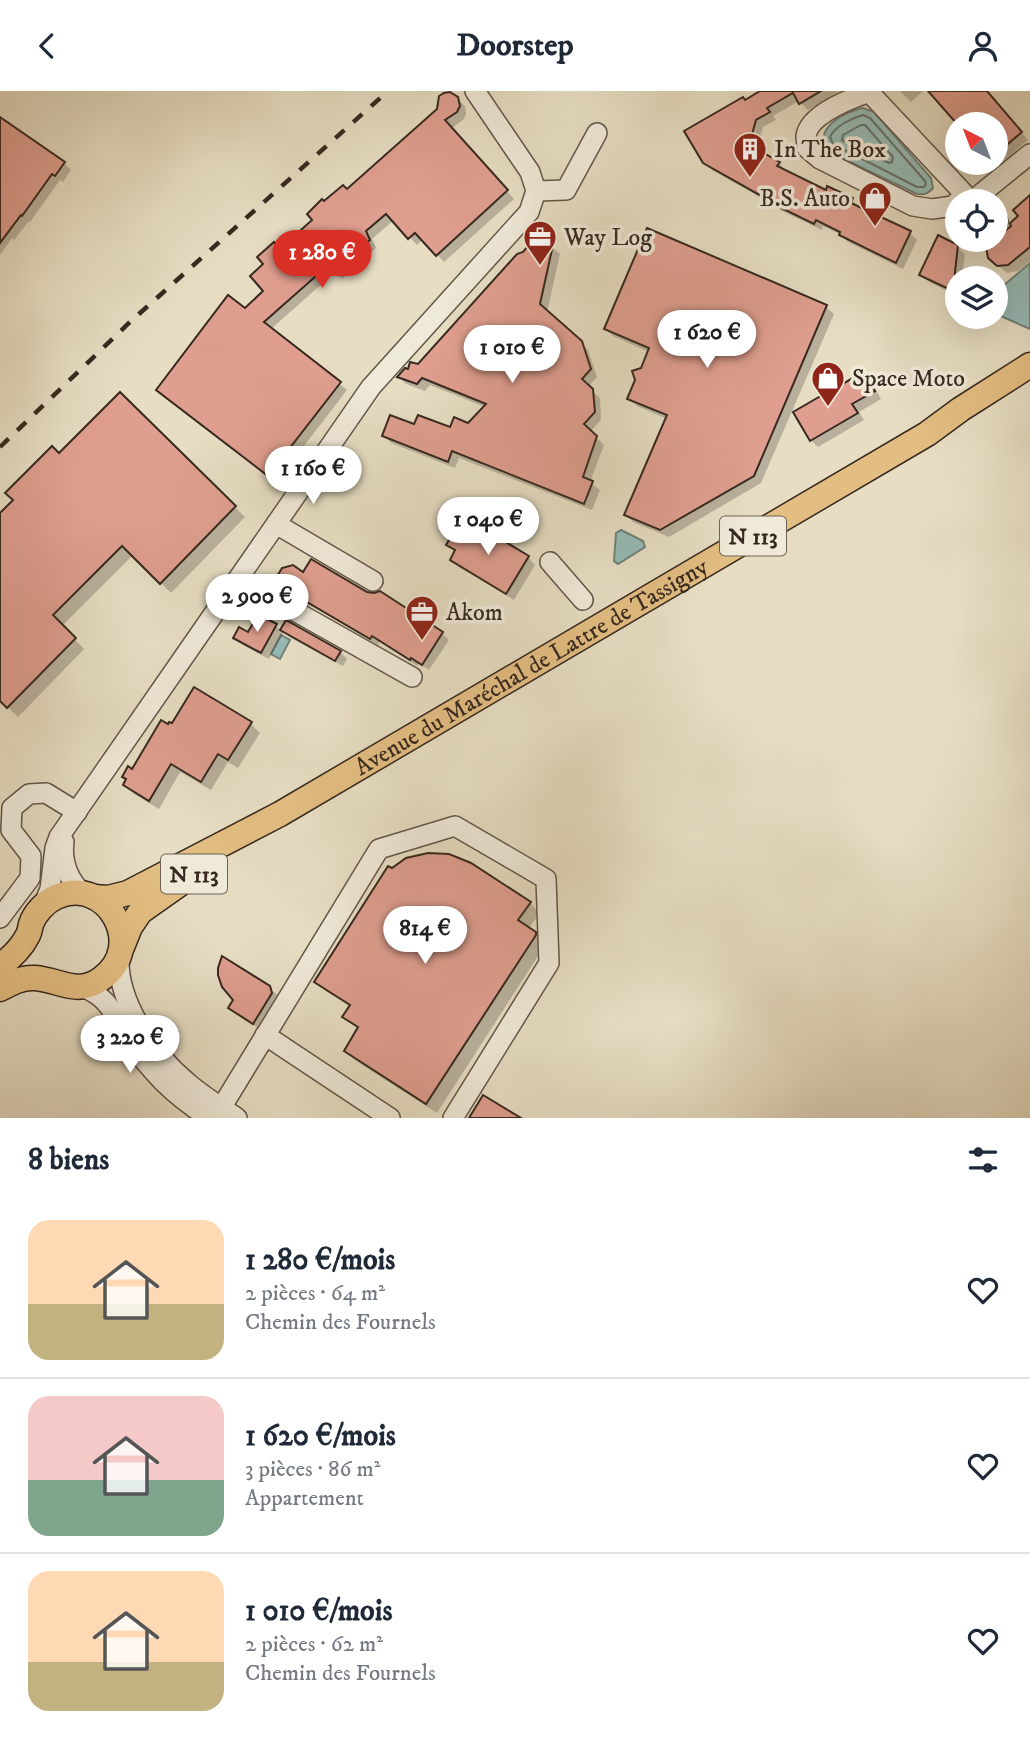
<!DOCTYPE html>
<html lang="fr">
<head>
<meta charset="utf-8">
<style>
  :root { --surface:#fff; --page:#f6f6f7; --text:#1f2937; --muted:#747a83; --line:#e0e1e3; --accent:#d93025 }
  body { margin:0; font-family:"IM FELL DW Pica",serif; background:var(--page); color:var(--text); height:100vh; display:flex; flex-direction:column; font-size:26px; white-space:nowrap }
  * { box-sizing:border-box; margin:0 }
  p { font-size:23px; color:var(--muted) }
  .icon { flex:none; width:38px; height:38px; fill:none; stroke:currentColor; stroke-width:2; stroke-linecap:round; stroke-linejoin:round }
  .map { position:relative; height:1027px; overflow:hidden }
  .drawer { display:flex; flex-direction:column; background:var(--surface); flex:1 }
  .drawer>* { flex:none }
  .needle { width:46px; rotate:318deg }
  .buttons { position:absolute; left:945px; top:21px; display:grid; gap:14px }
  .buttons a { display:grid; place-items:center; width:63px; height:63px; border-radius:50%; background:var(--surface); box-shadow:0 7px 28px #0002; font-size:35px }
  .price { position:absolute; translate:-50% -60px; padding:0 16px; border-radius:24px; background:#fff; color:#222; font-size:23px; line-height:46px; filter:drop-shadow(0 2px 4px #0008) }
  .price::after { content:''; position:absolute; left:50%; top:42px; width:21px; height:16px; margin-left:-10px; background:inherit; clip-path:polygon(0 0,100% 0,50% 100%) }
  .price.selected { background:var(--accent); color:#fff }
  ul { padding:0; list-style:none }
  li { display:flex; align-items:center; gap:21px; height:175px; padding:0 28px }
  li+li { border-top:2px solid var(--line) }
  li span { display:grid; place-items:center; flex:none; width:196px; height:140px; border-radius:21px; color:#555 }
  li>.icon { margin-inline-start:auto }
  span .icon { width:84px; height:84px; fill:#fffc; stroke-width:1 }
  li b { font-size:30px }
  h2 { display:flex; justify-content:space-between; align-items:center; height:84px; padding:0 28px; font-size:30px }
  header { display:flex; justify-content:space-between; align-items:center; height:91px; padding:0 28px; background:var(--surface); font-size:32px; font-weight:700 }
  .map>svg:first-child { display:block }
  .water { fill:#96bbb6; stroke:#70817a; stroke-width:2 }
  .shadow { fill:#0003 }
  .lines { fill:none; stroke-linecap:round; stroke-linejoin:round }
  .shore { stroke:#66726b; stroke-width:2 }
  .building { fill:#df9e8f; stroke:#372920; stroke-width:2 }
  .minor-casing { stroke:#635649; stroke-width:22 }
  .major-casing { stroke:#372920; stroke-width:27 }
  .minor { stroke:#efe9d8; stroke-width:19 }
  .major { stroke:#e3be82; stroke-width:24 }
  .rail { stroke:#372920; stroke-width:4.5; stroke-dasharray:12 12; stroke-linecap:butt }
  .labels { text-anchor:middle; stroke-width:7; stroke-linejoin:round; paint-order:stroke }
  .shield { fill:#efe9d8; stroke:#6e6357; stroke-width:2 }
  .shield-label { font-size:23px; font-weight:bold; fill:#372920 }
  .poi-label { font-size:24px; fill:#372920; stroke:#efe9d8; text-anchor:start }
  .street-label { font-size:24px; fill:#372920; stroke:#efe9d8 }
</style>
</head>
<body>
<header><svg class="icon" aria-label="back" viewBox="0 0 24 24"><path d="M15 5l-7 7 7 7"/></svg>Doorstep<svg class="icon" aria-label="person" viewBox="0 0 24 24"><circle cx="12" cy="8" r="4"/><path d="M4 21q1-7 8-7t8 7"/></svg></header>
<div class="map">
<svg width="1030" height="1027" viewBox="0 0 1030 1027">
  <rect width="100%" height="100%" fill="#e6ddc3"/>
  <filter id="stains"><feTurbulence type="fractalNoise" baseFrequency=".00286" numOctaves="4"/><feColorMatrix values="0 0 0 0 .2 0 0 0 0 .09 0 0 0 0 .02 0 0 0 .5 -.17"/></filter>
  <radialGradient id="worn" r=".72"><stop offset=".6" stop-color="#630" stop-opacity="0"/><stop offset="1" stop-color="#630" stop-opacity=".3"/></radialGradient>
  <!-- water -->
  <g class="water">
    <path d="M863,17L874,21L931,87L933,97C928,103 923,105 915,102L831,62C808,41 844,20 863,17Z"/>
    <polygon points="1030,172 1030,238 996,223 996,201"/>
    <polygon points="621,439 643,450 645,456 618,473 614,470 616,442"/>
    <polygon points="281,544 290,549 280,568 271,563"/>
  </g>
  <!-- shadow -->
  <g class="shadow">
    <polygon points="763,0 840,0 808,19 799,10 773,25 776,29 763,36 756,60 779,72 786,80 827,101 852,109 859,116 910,142 917,149 903,178 848,151 840,143 823,135 822,139 780,119 776,115 712,79 704,71 745,11"/>
    <polygon points="900,0 923,0 911,11"/>
    <polygon points="930,0 985,0 1028,49 996,76 993,72 996,72 996,33 959,33"/>
    <polygon points="453,4 465,15 466,23 464,28 451,38 514,108 444,171 423,148 417,154 394,129 372,148 376,157 343,187 333,183 270,239 347,299 276,391 165,306 245,219 266,200 280,160"/>
    <polygon points="0,28 64,72 71,79 63,91 60,89 30,131 29,130 14,149 12,147 0,164"/>
    <polygon points="1030,106 1030,170 1018,180 1007,182 992,169"/>
    <polygon points="552,156 560,163 547,221 588,259 597,286 588,296 600,307 601,329 590,341 604,354 590,391 600,399 592,419 459,367 455,377 391,352 384,344 415,336 451,339 469,334 485,316 430,294 425,300 406,293 399,286 419,276"/>
    <polygon points="957,156 965,163 962,187 957,187 957,205 929,191 921,183"/>
    <polygon points="826,216 834,223 761,392 669,446 633,431 626,424 667,328 637,315 629,307 649,261 613,245 606,238"/>
    <polygon points="863,282 871,290 881,308 859,321 864,329 818,356 811,349 833,300 835,286 843,294"/>
    <polygon points="120,303 245,426 171,502 133,464 62,535 84,558 18,626 0,608 0,425"/>
    <polygon points="462,452 528,466 535,474 514,509 459,476 452,469 456,462 448,453"/>
    <polygon points="303,483 366,502 442,542 449,549 429,579 419,572 417,575 380,550 378,554 302,509 299,510 288,503 280,496"/>
    <polygon points="287,531 340,561 347,568 343,575 289,546 284,541 269,568 243,554 235,547 276,535 281,540"/>
    <polygon points="251,633 260,642 238,677 228,671 211,699 180,681 159,718 134,703 125,694 133,680 168,636"/>
    <polygon points="530,812 540,822 528,838 535,842 545,854 437,1022 356,970 346,960 359,939 344,926 351,916 326,900 316,890"/>
    <polygon points="269,896 277,904 278,911 261,939 238,924 230,916 235,909"/>
  </g>
  <g class="lines">
    <!-- shore -->
    <g class="shore">
      <path d="M863,24L870,27L925,90L926,93L924,96H917L833,53L830,46C835,35 852,27 863,24Z"/>
      <polygon points="861,34 865,34 893,66 892,71 889,72 842,49 843,44"/>
    </g>
  </g>
  <!-- building -->
  <g class="building">
    <polygon points="760,0 821,0 799,13 793,2 767,17 770,21 756,29 749,54 780,71 777,75 826,99 827,95 853,107 851,112 911,140 896,172 839,144 840,141 816,129 814,133 771,112 772,111 703,72 684,40 743,6 745,9"/>
    <polygon points="928,0 987,0 1022,41 996,63 996,33 957,33"/>
    <polygon points="450,1 458,6 460,15 457,21 445,29 508,99 436,165 415,142 408,148 386,123 366,140 370,149 335,180 325,177 264,231 341,291 268,385 156,299 228,204 245,217 263,200 250,185 263,173 257,166 274,151 280,158 312,129 307,123 322,108 324,110 343,94 347,98 437,18 439,5 444,2"/>
    <polygon points="0,26 65,71 55,85 52,83 22,125 21,124 0,152"/>
    <polygon points="1030,104 1030,156 1008,174 997,175 988,167 986,156 1011,135 1010,132 1018,125 1013,119"/>
    <polygon points="647,137 827,214 754,385 660,439 624,424 667,324 627,308 635,289 632,280 641,277 649,257 604,238"/>
    <polygon points="938,144 958,154 953,200 919,184"/>
    <polygon points="534,151 543,151 553,154 540,213 582,250 591,278 582,288 593,298 595,321 584,333 597,345 583,386 593,390 584,413 452,360 448,371 382,345 390,324 414,333 418,324 450,336 454,326 468,332 486,313 422,287 417,293 397,286 405,277 408,278 410,271 418,273 517,163 523,161 528,155"/>
    <polygon points="864,280 875,300 852,313 858,322 810,350 793,321 831,299 825,290 835,284 841,294"/>
    <polygon points="120,301 236,415 160,493 122,455 53,524 76,547 7,617 0,610 0,422 13,409 5,402 52,355 59,362"/>
    <polygon points="472,431 529,465 506,503 450,469 455,459 446,454 452,444 461,450"/>
    <polygon points="311,468 367,501 374,502 380,500 443,541 422,574 411,567 410,569 372,545 370,548 293,503 291,504 278,497 276,487 282,477 293,474 303,481"/>
    <polygon points="261,525 277,533 261,562 233,547 239,536 248,541 255,529 258,531"/>
    <polygon points="286,529 341,560 335,570 280,539"/>
    <polygon points="194,596 252,631 228,669 218,663 201,691 171,673 149,710 123,694 126,688 122,686 128,675 132,678 161,629 168,633 169,631 172,632"/>
    <polygon points="428,762 449,763 471,772 531,811 518,829 536,841 536,844 426,1013 344,960 358,936 342,926 350,914 314,891 388,775 392,777 406,767"/>
    <polygon points="222,865 270,895 272,902 253,933 228,917 233,909 222,896 218,884 218,877"/>
    <polygon points="483,1004 521,1027 469,1027"/>
  </g>
  <g class="lines">
    <defs>
      <g id="minor">
        <polyline points="536,100 566,99 597,42"/>
        <polyline points="972,110 1030,63"/>
        <path d="M957,111L953,115L932,118L913,115L820,68L807,57C807,53 806,49 806,45C809,23 850,8 869,1L971,110"/>
        <polyline points="996,128 998,131"/>
        <polyline points="276,433 373,490"/>
        <polyline points="550,471 583,509"/>
        <polyline points="238,488 412,586"/>
        <path d="M64,751C61,770 69,791 84,803"/>
        <polyline points="43,815 50,798 55,757 59,746 371,296 529,121 536,100 530,81 475,0"/>
        <polyline points="0,827 30,787 31,765 11,739 12,717 29,703 46,702 77,721"/>
        <path d="M119,866C117,912 154,964 188,992C203,1005 221,1016 237,1027"/>
        <path d="M81,896C110,905 115,927 131,951C137,962 146,972 154,981C170,1000 189,1014 209,1027"/>
        <polyline points="265,944 390,1027"/>
        <polyline points="215,1027 379,758 455,735 546,788 549,872 453,1027"/>
      </g>
      <g id="major">
        <path id="s1" d="M94,806L108,807L128,802L280,723L927,343L961,318L1030,274"/>
        <polyline points="122,856 130,836 140,821 201,778"/>
        <path d="M0,875C11,867 22,856 28,844C30,840 30,837 31,833C35,822 45,811 56,806C106,783 148,855 101,888C77,905 60,889 35,887C22,886 11,892 0,898"/>
      </g>
    </defs>
    <!-- minor casing -->
    <use href="#minor" class="minor-casing"/>
    <!-- major casing -->
    <use href="#major" class="major-casing"/>
    <!-- minor -->
    <use href="#minor" class="minor"/>
    <!-- major -->
    <use href="#major" class="major"/>
    <!-- rail -->
    <polyline class="rail" points="0,356 130,231 388,0"/>
  </g>
  <!-- icons -->
  <defs>
    <symbol id="building-pin" viewBox="-11 -11 22 30"><path d="M0 17L-7.5 6A9.5 9.5 0 1 1 7.5 6Z" fill="#8f2418" stroke="#efe9d8"/><path d="M-4-6H4V6H1V3H-1V6H-4ZM-2.5-4.3h1.7v1.8h-1.7ZM.8-4.3h1.7v1.8H.8ZM-2.5-1h1.7V.8h-1.7ZM.8-1h1.7V.8H.8Z" fill="#fff"/></symbol>
    <symbol id="shop-pin" viewBox="-11 -11 22 30"><path d="M0 17L-7.5 6A9.5 9.5 0 1 1 7.5 6Z" fill="#8f2418" stroke="#efe9d8"/><path d="M-5-2.5h2.3a2.7 3.5 0 0 1 5.4 0H5L5.5 6h-11ZM-1.5-2.5h3a1.5 2.3 0 0 0-3 0Z" fill="#fff"/></symbol>
    <symbol id="office-pin" viewBox="-11 -11 22 30"><path d="M0 17L-7.5 6A9.5 9.5 0 1 1 7.5 6Z" fill="#8f2418" stroke="#efe9d8"/><path d="M-6-3h4V-5.5h4V-3h4V5H-6ZM-1-4.5V-3h2v-1.5ZM-6 0V1H6V0Z" fill="#fff"/></symbol>
  </defs>
  <g fill-rule="evenodd">
    <use href="#building-pin" x="731" y="39" width="38" height="52"/>
    <use href="#shop-pin" x="856" y="88" width="38" height="52"/>
    <use href="#office-pin" x="521" y="127" width="38" height="52"/>
    <use href="#shop-pin" x="809" y="268" width="38" height="52"/>
    <use href="#office-pin" x="403" y="502" width="38" height="52"/>
  </g>
  <g class="labels">
    <!-- shield labels -->
    <g class="shield">
      <rect x="720" y="425.5" width="66" height="39" rx="5"/>
      <rect x="161" y="763.5" width="66" height="39" rx="5"/>
    </g>
    <g class="shield-label">
      <text x="753" y="453">N 113</text>
      <text x="194" y="791">N 113</text>
    </g>
    <!-- poi labels -->
    <g class="poi-label">
      <text x="774" y="66">In The Box</text>
      <text x="850" y="115" text-anchor="end">B.S. Auto</text>
      <text x="564" y="154">Way Log</text>
      <text x="852" y="295">Space Moto</text>
      <text x="446" y="529">Akom</text>
    </g>
    <!-- street labels -->
    <g class="street-label">
      <text dy="8" stroke="none"><textPath href="#s1" startOffset="497">Avenue du Maréchal de Lattre de Tassigny</textPath></text>
    </g>
  </g>
  <rect width="100%" height="100%" filter="url(#stains)"/>
  <rect width="100%" height="100%" fill="url(#worn)"/>
</svg>
<div class="buttons">
<a><svg class="needle" viewBox="-14 -14 28 28"><path d="M0-13l5 13h-10z" fill="#e53935"/><path d="M0 13l5-13h-10z" fill="#747a83"/></svg></a>
<a><svg class="icon" aria-label="locate" viewBox="0 0 24 24"><circle cx="12" cy="12" r="6"/><path d="M12 2v4M12 18v4M2 12h4M18 12h4"/></svg></a>
<a><svg class="icon" aria-label="layers" viewBox="0 0 24 24"><path d="M12 4l9 5-9 5-9-5zM3 14l9 5 9-5"/></svg></a>
</div>
<b class="price selected" style="left:322px;top:199px">1 280 €</b>
<b class="price" style="left:707px;top:279px">1 620 €</b>
<b class="price" style="left:512px;top:294px">1 010 €</b>
<b class="price" style="left:313px;top:415px">1 160 €</b>
<b class="price" style="left:488px;top:466px">1 040 €</b>
<b class="price" style="left:257px;top:543px">2 900 €</b>
<b class="price" style="left:425px;top:875px">814 €</b>
<b class="price" style="left:130px;top:984px">3 220 €</b>
</div>
<section class="drawer">
<h2>8 biens<svg class="icon" aria-label="filters" viewBox="0 0 24 24"><path d="M4 7h16M4 17h16"/><circle cx="9" cy="7" r="2"/><circle cx="15" cy="17" r="2"/></svg></h2>
<ul>
<li><span style="background:linear-gradient(#ffd9b3 60%,#c2b280 0)"><svg class="icon" aria-label="home" viewBox="0 0 24 24"><path d="M3 11l9-7 9 7M6 9v11h12V9"/></svg></span><div><b>1 280 €/mois</b><p>2 pièces · 64 m²</p><p>Chemin des Fournels</p></div><svg class="icon" aria-label="heart" viewBox="0 0 24 24"><path d="M12 20l-8-8c-3-5 5-10 8-4 3-6 11-1 8 4z"/></svg></li>
<li><span style="background:linear-gradient(#f6c9c9 60%,#7fa58c 0)"><svg class="icon" aria-label="home" viewBox="0 0 24 24"><path d="M3 11l9-7 9 7M6 9v11h12V9"/></svg></span><div><b>1 620 €/mois</b><p>3 pièces · 86 m²</p><p>Appartement</p></div><svg class="icon" aria-label="heart" viewBox="0 0 24 24"><path d="M12 20l-8-8c-3-5 5-10 8-4 3-6 11-1 8 4z"/></svg></li>
<li><span style="background:linear-gradient(#ffd9b3 65%,#c2b280 0)"><svg class="icon" aria-label="home" viewBox="0 0 24 24"><path d="M3 11l9-7 9 7M6 9v11h12V9"/></svg></span><div><b>1 010 €/mois</b><p>2 pièces · 62 m²</p><p>Chemin des Fournels</p></div><svg class="icon" aria-label="heart" viewBox="0 0 24 24"><path d="M12 20l-8-8c-3-5 5-10 8-4 3-6 11-1 8 4z"/></svg></li>
</ul>
</section>
</body>
</html>
